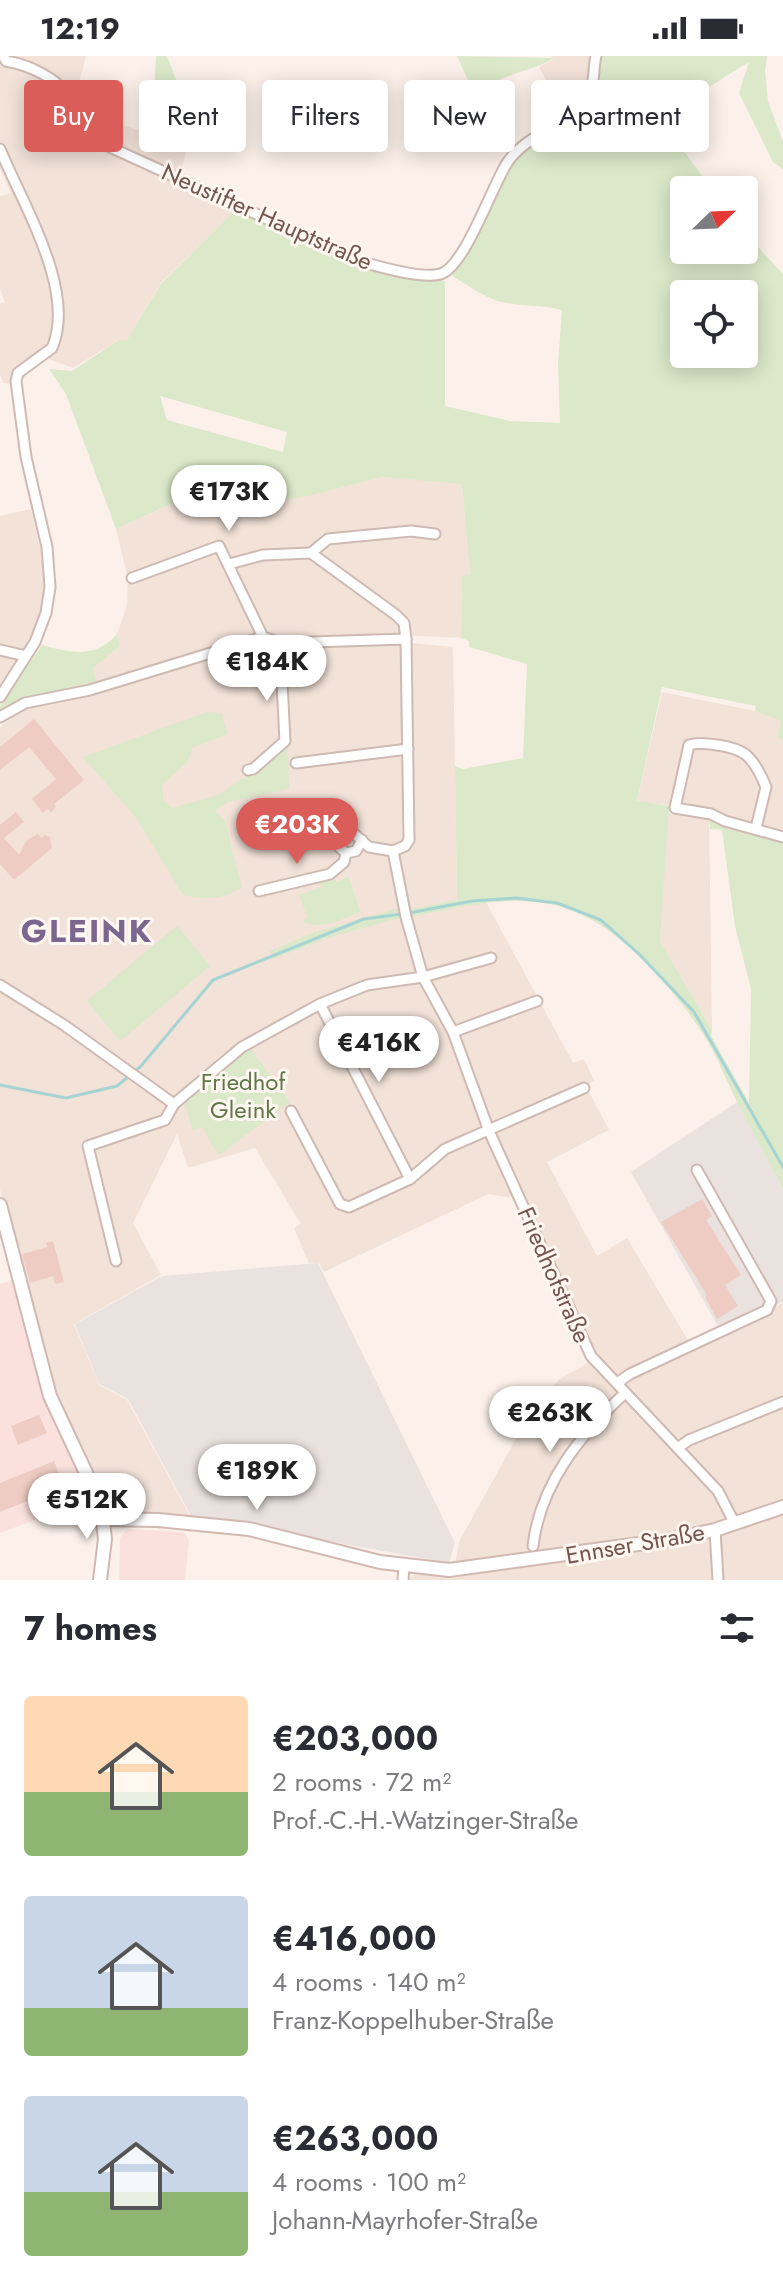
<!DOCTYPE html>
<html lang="en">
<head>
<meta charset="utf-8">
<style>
  :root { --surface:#fff; --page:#f7f7f7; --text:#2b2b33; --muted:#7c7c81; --accent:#da5d59 }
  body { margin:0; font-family:Jost,sans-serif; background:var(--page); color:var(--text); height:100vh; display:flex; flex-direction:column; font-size:30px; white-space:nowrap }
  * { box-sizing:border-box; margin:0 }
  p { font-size:26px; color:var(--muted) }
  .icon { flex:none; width:44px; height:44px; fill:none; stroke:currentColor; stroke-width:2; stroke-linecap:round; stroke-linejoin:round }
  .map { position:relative; height:1524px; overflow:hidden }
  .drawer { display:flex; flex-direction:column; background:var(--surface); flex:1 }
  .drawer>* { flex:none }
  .banner { position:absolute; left:24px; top:24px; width:736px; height:72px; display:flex; gap:16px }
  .needle { width:52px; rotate:67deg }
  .controls { position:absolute; left:670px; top:120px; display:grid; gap:16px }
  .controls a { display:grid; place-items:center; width:88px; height:88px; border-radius:8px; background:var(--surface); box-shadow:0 4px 20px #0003; font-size:40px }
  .price { position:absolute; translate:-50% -68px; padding:0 18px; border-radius:28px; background:#fff; color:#222; font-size:26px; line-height:52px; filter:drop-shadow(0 2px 4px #0008) }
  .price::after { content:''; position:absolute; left:50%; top:48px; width:24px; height:18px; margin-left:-12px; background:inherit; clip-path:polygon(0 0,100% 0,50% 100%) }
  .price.selected { background:var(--accent); color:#fff }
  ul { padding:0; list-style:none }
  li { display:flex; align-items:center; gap:24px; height:200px; padding:0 24px }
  li span { display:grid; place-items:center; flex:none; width:224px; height:160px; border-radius:8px; color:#555 }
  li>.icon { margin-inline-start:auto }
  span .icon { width:96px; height:96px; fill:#fffc; stroke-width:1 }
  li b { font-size:34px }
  h2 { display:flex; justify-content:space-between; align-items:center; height:96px; padding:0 24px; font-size:34px }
  .pill { padding:0 28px; border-radius:8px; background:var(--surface); box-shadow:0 4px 20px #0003; font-size:28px; line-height:72px }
  .pill.selected { background:var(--accent); color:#fff }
  .status { display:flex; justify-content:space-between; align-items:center; height:56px; padding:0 40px; background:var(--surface); direction:ltr }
  .status svg { height:22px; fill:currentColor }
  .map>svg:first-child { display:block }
  .residential { fill:#f2e2d8 }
  .commercial { fill:#fae1de }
  .industrial { fill:#eae2df }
  .green { fill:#dbe8c9; fill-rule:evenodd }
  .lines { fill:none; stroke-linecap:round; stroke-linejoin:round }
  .stream { stroke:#a6d4d2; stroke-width:3 }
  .building { fill:#eeccc3 }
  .street-casing { stroke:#cebab3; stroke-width:13 }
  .secondary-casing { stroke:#d1b9b1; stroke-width:16 }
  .street { stroke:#fff; stroke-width:9 }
  .secondary { stroke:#fff; stroke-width:12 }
  .labels { text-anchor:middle; stroke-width:6; stroke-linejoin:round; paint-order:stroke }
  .street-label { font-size:24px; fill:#74554f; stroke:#fef6f0 }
  .park-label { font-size:24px; fill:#5f7848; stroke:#fef6f0 }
  .district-label { font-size:32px; font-weight:bold; letter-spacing:2px; fill:#7a668f; stroke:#fef6f0 }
</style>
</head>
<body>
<div class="status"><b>12:19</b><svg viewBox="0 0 49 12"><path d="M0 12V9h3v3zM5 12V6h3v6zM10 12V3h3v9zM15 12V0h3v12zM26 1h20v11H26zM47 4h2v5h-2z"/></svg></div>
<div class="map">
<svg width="783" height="1524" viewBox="0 0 783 1524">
  <rect width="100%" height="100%" fill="#fbf1ea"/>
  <!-- residential -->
  <g class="residential">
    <polygon points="0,0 86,0 77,35 92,54 109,65 142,75 154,39 197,55 180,119 236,144 235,154 160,228 127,284 119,284 73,312 38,299 20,307 12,317 12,328 3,327 0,318 0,248 5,246 0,233 0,140 11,137 0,112"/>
    <polygon points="551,0 602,0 593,38 582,51 564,57 539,11 554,3"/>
    <polygon points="383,421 462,427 470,520 462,521 461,582 398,579 279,584 265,577 254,578 97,628 93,612 120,590 117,578 127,549 128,523 116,473 203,434 313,439"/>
    <polygon points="31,453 42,501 45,543 33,582 0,633 0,460"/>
    <polygon points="260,586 284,592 412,587 453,591 457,844 410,853 410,861 486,846 573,1007 584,1003 594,1024 586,1030 609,1074 547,1106 597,1200 627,1182 689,1286 783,1247 783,1524 407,1524 415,1518 453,1521 459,1486 535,1348 560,1323 591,1305 514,1142 488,1138 324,1216 319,1207 309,1207 294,1172 301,1168 255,1092 188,1112 177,1078 133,1167 161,1219 74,1268 99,1329 127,1344 190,1460 128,1454 114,1445 72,1380 56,1341 0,1133 0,671 29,649 114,631"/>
    <polygon points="662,636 755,655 781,665 777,682 783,684 783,776 728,762 715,754 637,746"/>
    <polygon points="668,757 709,763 712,974 660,885"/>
  </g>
  <!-- commercial -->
  <g class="commercial">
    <polygon points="14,1224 48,1351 89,1434 84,1446 0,1477 0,1228"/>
    <polygon points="127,1473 184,1476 189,1484 185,1524 119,1524 120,1482"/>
  </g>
  <!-- industrial -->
  <g class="industrial">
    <polygon points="737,1046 783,1133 783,1246 719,1272 631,1116"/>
    <polygon points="318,1207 455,1487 449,1507 191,1460 128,1343 99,1328 75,1268 162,1220"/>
  </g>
  <!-- green -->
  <g class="green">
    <polygon points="156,0 167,0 185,46 197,55 154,39"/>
    <path d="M457,0L554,2C533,15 507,17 485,31L482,48L507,99L493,79Z"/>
    <path d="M602,0H767L765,15L768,45L783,86V113L773,106L739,37L749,6L659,62L713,134H684V194H744V176L783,218V684L777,682L781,665L755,655L756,650L662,631L637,745L669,750L660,885L712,974L711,980L749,1047L751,933L735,870L722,774L710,773L709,763L783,785V1133C768,1104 752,1076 737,1046C727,1026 719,1005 708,986C677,935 615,862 555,849C506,838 459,852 410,861L409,853L457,844L455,710L463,713L523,702L527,608L469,591V585L461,582L462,520L470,519L462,428L383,421L313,439L214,456L202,434L116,473L66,338L49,313L72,315L119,284H127L160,229L235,154L311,186L425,223L445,225V350L510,365L560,367L558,309L562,254C541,248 519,251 498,245C482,240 466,228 452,220L512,104L593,38ZM684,238H744V298H684ZM160,340L287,376L283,396L167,364Z"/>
    <path d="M117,578L120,590L93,612L97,628L0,657V650L42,589C72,597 95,603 117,578Z"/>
    <path d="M207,656L221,657L228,678L192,692L188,705L162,729L163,744L172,752L218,739L288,691L289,733L228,746L215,755L224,763L242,831C224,844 205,844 183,839L137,763L83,701Z"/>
    <path d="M333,820L336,826L349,821L360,856C343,863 319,875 302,865L308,862L299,839L321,831L320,825Z"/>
    <polygon points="399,852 399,862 327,882 273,903 270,895 309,878"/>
    <polygon points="177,870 210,910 120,985 87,945"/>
    <polygon points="250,992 290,1046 221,1098 217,1097 202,1071 193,1075 185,1048 215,1018"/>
  </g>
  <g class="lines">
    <!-- stream -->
    <g class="stream">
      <polyline points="409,857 472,845 516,842 557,847 601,864 639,898 694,956 783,1111"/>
      <polyline points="0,1029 66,1042 117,1030 141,1010 213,924 364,863 402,858"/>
    </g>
  </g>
  <!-- building -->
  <g class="building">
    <polygon points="34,663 84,724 54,748 56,751 51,756 48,753 43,757 32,743 56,723 29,691 0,714 0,691"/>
    <polygon points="16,756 24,766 4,782 19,799 27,784 38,778 41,782 45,779 50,781 52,792 14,824 0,808 0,769"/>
    <polygon points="702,1143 712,1160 706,1164 741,1219 725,1229 738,1250 717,1263 705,1241 707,1239 661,1166"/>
    <polygon points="53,1185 64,1226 55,1228 53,1220 30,1227 22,1198 47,1191 46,1187"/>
    <polygon points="39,1359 47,1377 18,1389 11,1370"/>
    <polygon points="54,1405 64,1430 0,1456 0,1427"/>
  </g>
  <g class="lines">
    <defs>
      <g id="street">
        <path d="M3,0L6,5C30,9 59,23 72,44C82,61 85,75 101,87L359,205C377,210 426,225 443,217C466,206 492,131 507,107C527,76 573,69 590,36C595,25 593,12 596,0"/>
        <path d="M0,93C22,147 77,235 52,292L18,317L16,325L26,401L47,491L50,531L46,557L35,586L0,641"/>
        <polyline points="311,497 328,483 411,475 435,478"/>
        <polyline points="229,508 263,499 311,497 396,559 404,567 406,583"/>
        <polyline points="132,522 219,490 263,581"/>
        <polyline points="0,594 26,600"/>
        <polyline points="0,661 25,647 90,634 263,581 280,587 406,583 409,784 405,790 393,795 406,861 423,921 453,976 489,1075 591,1300 718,1435 735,1468"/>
        <polyline points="296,707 408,693"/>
        <polyline points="248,714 253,713 285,685 280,587"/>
        <path d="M756,772L766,731C762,721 754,705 745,698C734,690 701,685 689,689L675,752L711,758L725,765L783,781"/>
        <polyline points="335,777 339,791 346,797 356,795 362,784"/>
        <polyline points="266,785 317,783 350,774 369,791 393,795"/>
        <polyline points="259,835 330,818 344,806 346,797"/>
        <polyline points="0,929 64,969 174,1048 242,991 320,948 367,929 423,921 491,902"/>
        <polyline points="320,948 410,1123"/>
        <polyline points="453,976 537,945"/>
        <polyline points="291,1055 340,1148 349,1151 410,1123 445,1093 584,1032"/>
        <polyline points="116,1205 88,1090 165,1064 174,1048"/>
        <polyline points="617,1327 630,1318 767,1254 771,1245 697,1114"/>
        <polyline points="679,1391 689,1384 783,1346"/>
        <polyline points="715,1474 718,1524"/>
        <path d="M533,1490C540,1428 581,1378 625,1337"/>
        <polyline points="403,1524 404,1510"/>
      </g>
      <g id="secondary">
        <polyline points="0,1149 50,1340 101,1449 105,1483 100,1524"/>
        <polyline points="104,1463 158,1464 249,1473 380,1506 449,1514 668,1484 715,1474 783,1451"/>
      </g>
    </defs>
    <!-- street casing -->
    <use href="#street" class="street-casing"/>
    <!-- secondary casing -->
    <use href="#secondary" class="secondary-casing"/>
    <!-- street -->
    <use href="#street" class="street"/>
    <!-- secondary -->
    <use href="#secondary" class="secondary"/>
  </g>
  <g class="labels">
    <!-- street labels -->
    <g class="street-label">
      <text transform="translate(267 161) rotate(24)" y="8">Neustifter Hauptstraße</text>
      <text transform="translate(554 1219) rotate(66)" y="8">Friedhofstraße</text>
      <text transform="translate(635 1488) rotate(-10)" y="8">Ennser Straße</text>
    </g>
    <!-- park labels -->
    <g class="park-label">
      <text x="243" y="1034">Friedhof<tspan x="243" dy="28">Gleink</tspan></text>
    </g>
    <!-- district labels -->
    <g class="district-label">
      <text x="87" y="886">GLEINK</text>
    </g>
  </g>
</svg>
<div class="controls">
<a><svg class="needle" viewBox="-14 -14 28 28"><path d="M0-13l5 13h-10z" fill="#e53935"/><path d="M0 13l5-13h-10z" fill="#7c7c81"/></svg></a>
<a><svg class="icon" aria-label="locate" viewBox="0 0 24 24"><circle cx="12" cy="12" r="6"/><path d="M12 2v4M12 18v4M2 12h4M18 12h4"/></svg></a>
</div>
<b class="price" style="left:229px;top:477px">€173K</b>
<b class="price" style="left:267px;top:647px">€184K</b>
<b class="price selected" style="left:297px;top:810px">€203K</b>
<b class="price" style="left:379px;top:1028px">€416K</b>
<b class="price" style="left:550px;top:1398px">€263K</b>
<b class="price" style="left:257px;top:1456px">€189K</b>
<b class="price" style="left:87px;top:1485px">€512K</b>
<div class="banner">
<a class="pill selected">Buy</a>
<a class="pill">Rent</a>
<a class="pill">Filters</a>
<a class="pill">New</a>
<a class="pill">Apartment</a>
</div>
</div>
<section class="drawer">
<h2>7 homes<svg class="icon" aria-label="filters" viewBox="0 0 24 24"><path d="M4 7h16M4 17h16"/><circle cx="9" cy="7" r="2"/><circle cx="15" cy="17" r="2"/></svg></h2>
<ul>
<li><span style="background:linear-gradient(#ffd9b3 60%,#8fb573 0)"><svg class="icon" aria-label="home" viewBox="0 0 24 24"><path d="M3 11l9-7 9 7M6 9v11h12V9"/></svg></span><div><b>€203,000</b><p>2 rooms · 72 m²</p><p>Prof.-C.-H.-Watzinger-Straße</p></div></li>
<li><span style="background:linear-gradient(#c9d6e8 70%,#8fb573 0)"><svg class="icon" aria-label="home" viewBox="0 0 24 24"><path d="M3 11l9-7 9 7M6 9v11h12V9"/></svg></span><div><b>€416,000</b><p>4 rooms · 140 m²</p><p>Franz-Koppelhuber-Straße</p></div></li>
<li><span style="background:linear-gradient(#c9d6e8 60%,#8fb573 0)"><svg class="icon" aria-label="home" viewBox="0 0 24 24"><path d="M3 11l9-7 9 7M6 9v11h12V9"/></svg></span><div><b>€263,000</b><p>4 rooms · 100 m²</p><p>Johann-Mayrhofer-Straße</p></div></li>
</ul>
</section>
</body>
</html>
